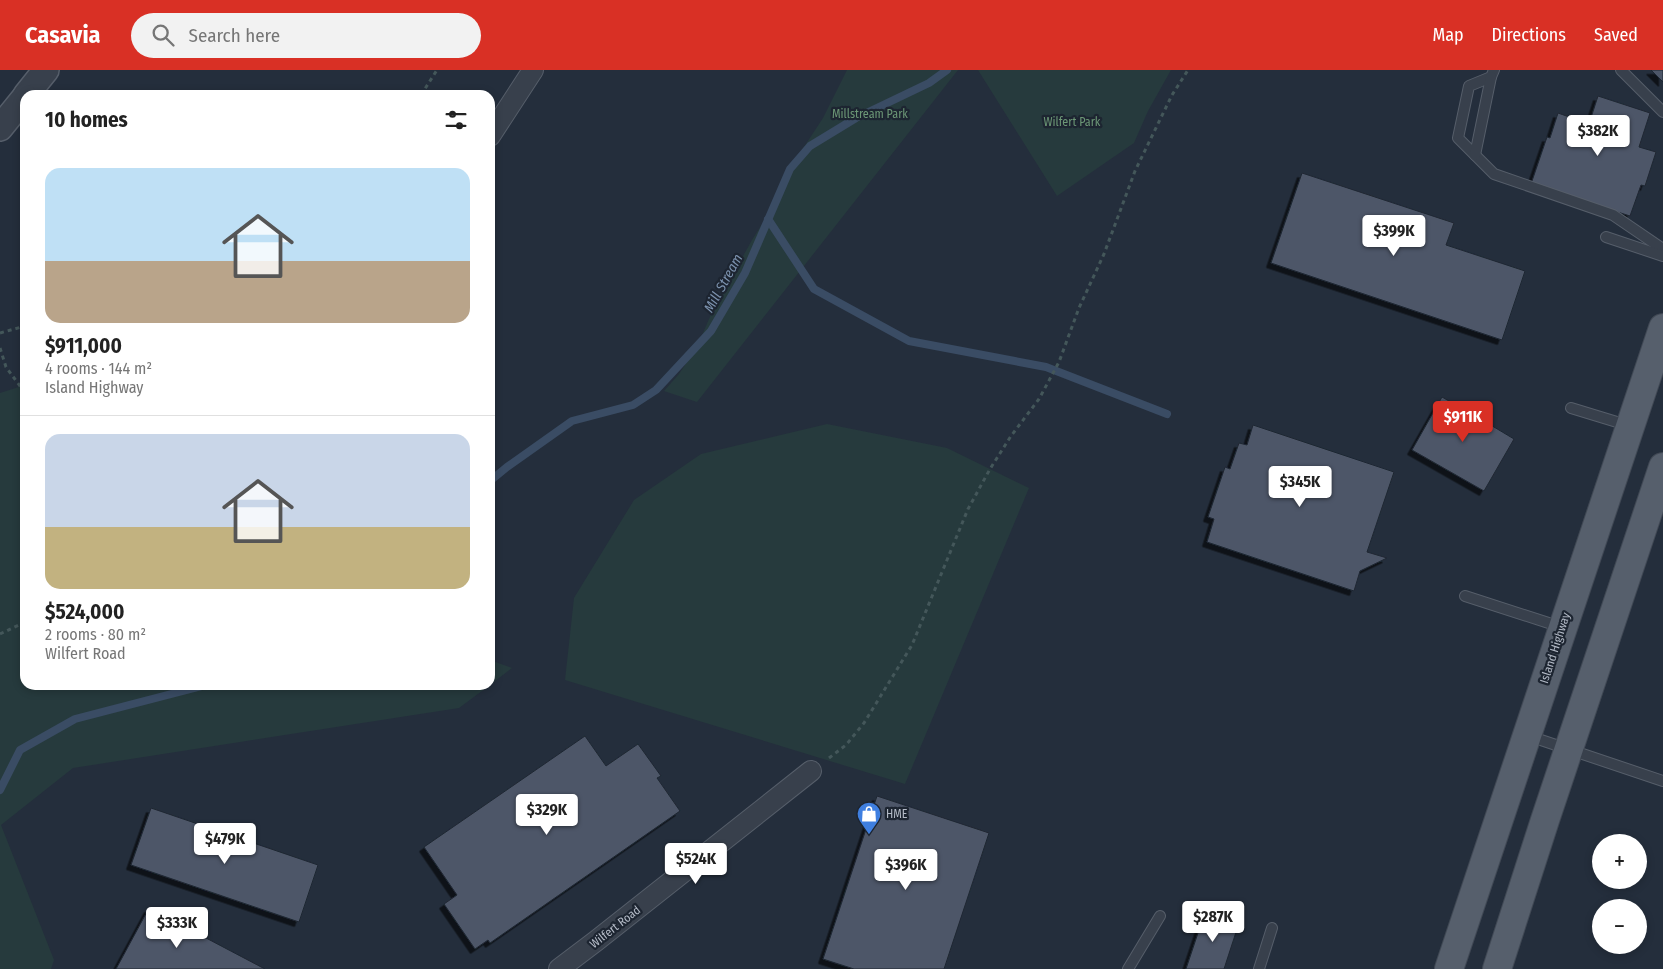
<!DOCTYPE html>
<html lang="en">
<head>
<meta charset="utf-8">
<style>
  :root { --surface:#fff; --page:#f2f2f2; --text:#222; --muted:#767676; --line:#e0e0e0; --accent:#d93025 }
  body { margin:0; font-family:"Fira Sans Condensed",sans-serif; background:var(--page); color:var(--text); height:100vh; display:flex; flex-direction:column; font-size:19px; white-space:nowrap }
  * { box-sizing:border-box; margin:0 }
  p { font-size:16px; color:var(--muted) }
  .icon { flex:none; width:28px; height:28px; fill:none; stroke:currentColor; stroke-width:2; stroke-linecap:round; stroke-linejoin:round }
  .map { position:relative; flex:1; overflow:hidden }
  .panel { position:absolute; left:20px; top:20px; width:475px; height:600px; display:flex; flex-direction:column; background:var(--surface); border-radius:15px; box-shadow:0 2px 8px #0003 }
  .panel>* { flex:none }
  .buttons { position:absolute; left:1592px; top:764px; display:grid; gap:10px }
  .buttons a { display:grid; place-items:center; width:55px; height:55px; border-radius:50%; background:var(--surface); box-shadow:0 2px 8px #0003; font-size:25px }
  .price { position:absolute; translate:-50% -42px; padding:0 11px; border-radius:5px; background:#fff; color:#222; font-size:16px; line-height:32px; filter:drop-shadow(0 1px 2px #0008) }
  .price::after { content:''; position:absolute; left:50%; top:30px; width:15px; height:11px; margin-left:-8px; background:inherit; clip-path:polygon(0 0,100% 0,50% 100%) }
  .price.on { background:var(--accent); color:#fff }
  ul { padding:0; list-style:none }
  li { display:grid; align-content:center; gap:10px; height:265px; padding:0 25px }
  li+li { border-top:1px solid var(--line) }
  li span { display:grid; place-items:center; height:155px; border-radius:15px; color:#555 }
  li>.icon { margin-inline-start:auto }
  span .icon { width:90px; height:90px; fill:#fffc; stroke-width:1 }
  li b { font-size:21px }
  h2 { display:flex; justify-content:space-between; align-items:center; height:60px; padding:0 25px; font-size:21px }
  header { display:flex; align-items:center; gap:30px; box-sizing:border-box; height:70px; padding:0 25px; background:var(--accent); color:#fff }
  header strong { font-size:24px }
  nav { display:flex; gap:28px; margin-inline-start:auto; font-size:18px }
  .search { width:350px; height:45px; background:var(--page); display:flex; align-items:center; gap:12px; box-sizing:border-box; padding:0 18px; border-radius:28px; color:var(--muted); font-size:19px }
  .map>svg:first-child { display:block }
  .green { fill:#263a3d }
  .lines { fill:none; stroke-linecap:round; stroke-linejoin:round }
  .stream { stroke:#3a4c64; stroke-width:8 }
  .building { fill:#4d5767; stroke:#1f2733; filter:url(#shadow) }
  .service-casing { stroke:#565e6a; stroke-width:12 }
  .minor-casing { stroke:#565e6a; stroke-width:22 }
  .tertiary-casing { stroke:#565e6a; stroke-width:28 }
  .primary-casing { stroke:#414955; stroke-width:30 }
  .path { stroke:#44575a; stroke-width:3; stroke-dasharray:4 4; stroke-linecap:butt }
  .service { stroke:#38404c; stroke-width:10 }
  .minor { stroke:#38404c; stroke-width:20 }
  .tertiary { stroke:#38404c; stroke-width:25 }
  .primary { stroke:#565f6c; stroke-width:28 }
  .labels { text-anchor:middle; stroke-width:4.5; stroke-linejoin:round; paint-order:stroke }
  .park-label { font-size:12px; fill:#6c9776; stroke:#1d2531 }
  .street-label { font-size:12px; fill:#b4bbc7; stroke:#1d2531 }
  .poi-label { font-size:12px; fill:#b4bbc7; stroke:#1d2531; text-anchor:start }
  .water-label { font-size:14px; font-style:italic; fill:#7c92ae; stroke:#1d2531 }
</style>
</head>
<body>
<header>
<strong>Casavia</strong>
<div class="search"><svg class="icon" aria-label="search" viewBox="0 0 24 24"><circle cx="10" cy="10" r="6"/><path d="M15 15l6 6"/></svg>Search here</div>
<nav><a>Map</a><a>Directions</a><a>Saved</a></nav>
</header>
<div class="map">
<svg width="1663" height="899" viewBox="0 0 1663 899">
  <defs>
    <filter id="shadow"><feDropShadow dx="-4.5" dy="4.5" stdDeviation="0" flood-color="#0009"/></filter>
  </defs>
  <rect width="100%" height="100%" fill="#242e3c"/>
  <!-- green -->
  <g class="green">
    <polygon points="847,0 958,0 697,332 664,321 679,304 697,277 712,242 752,170 771,140 798,86 823,48"/>
    <polygon points="978,0 1171,0 1148,41 1134,73 1057,126"/>
    <polygon points="25,315 25,615 490,615 459,638 73,698 1,755 54,890 51,899 0,899 0,323"/>
    <polygon points="827,354 947,378 1029,418 905,714 565,610 574,528 634,430 701,384"/>
    <polygon points="490,590 512,598 490,615"/>
  </g>
  <g class="lines">
    <!-- stream -->
    <g class="stream">
      <polyline points="768,149 814,219 909,271 1046,297 1167,344"/>
      <polyline points="490,411 507,397 572,351 633,335 656,320 711,261 745,203 790,99 810,76 856,48 929,13 947,0"/>
      <polyline points="0,720 20,680 75,649 206,615"/>
    </g>
  </g>
  <!-- building -->
  <g class="building">
    <polygon points="1651,0 1663,0 1663,12"/>
    <polygon points="1598,26 1650,43 1639,77 1656,82 1645,116 1641,115 1630,146 1531,114 1547,67 1550,68 1558,43 1589,54"/>
    <polygon points="1302,103 1454,153 1446,175 1525,201 1502,270 1271,193"/>
    <polygon points="1442,327 1473,345 1478,335 1489,342 1484,351 1514,369 1484,421 1412,380"/>
    <polygon points="1253,355 1394,402 1367,482 1387,488 1360,501 1354,521 1207,472 1214,449 1208,447 1225,397 1230,399 1239,373 1247,375"/>
    <polygon points="585,666 606,696 638,674 661,706 657,708 680,741 490,873 488,870 475,879 444,834 457,825 424,777"/>
    <polygon points="877,726 989,763 944,899 854,899 823,889"/>
    <polygon points="151,738 318,795 299,852 131,795"/>
    <polygon points="149,838 265,899 116,899"/>
    <polygon points="1205,842 1239,853 1224,899 1186,899"/>
  </g>
  <g class="lines">
    <defs>
      <g id="service">
        <polyline points="1494,0 1491,7 1469,16 1458,68 1494,104 1613,145 1663,179"/>
        <polyline points="1621,0 1663,42"/>
        <polyline points="1475,85 1491,7"/>
        <polyline points="1606,167 1663,186"/>
        <polyline points="1571,338 1630,356"/>
        <polyline points="1465,526 1561,557"/>
        <polyline points="1529,666 1663,711"/>
        <polyline points="1128,899 1160,846"/>
        <polyline points="1259,899 1272,858"/>
      </g>
      <g id="minor">
        <polyline points="490,66 533,0"/>
        <polyline points="559,899 596,871 811,701"/>
      </g>
      <g id="tertiary">
        <polyline points="26,25 46,0"/>
        <polyline points="0,58 25,27"/>
      </g>
      <g id="primary">
        <polyline points="1449,899 1663,258"/>
        <polyline points="1497,899 1545,750 1663,397"/>
      </g>
    </defs>
    <!-- service casing -->
    <use href="#service" class="service-casing"/>
    <!-- minor casing -->
    <use href="#minor" class="minor-casing"/>
    <!-- tertiary casing -->
    <use href="#tertiary" class="tertiary-casing"/>
    <!-- primary casing -->
    <use href="#primary" class="primary-casing"/>
    <!-- path -->
    <g class="path">
      <polyline points="421,25 437,0"/>
      <polyline points="0,263 25,256"/>
      <polyline points="0,278 6,297 25,323"/>
      <polyline points="0,564 25,552"/>
      <polyline points="829,688 846,675 864,653 912,575 968,439 990,399 1011,366 1039,329 1059,292 1079,238 1104,184 1135,101 1172,25 1188,0"/>
    </g>
    <!-- service -->
    <use href="#service" class="service"/>
    <!-- minor -->
    <use href="#minor" class="minor"/>
    <!-- tertiary -->
    <use href="#tertiary" class="tertiary"/>
    <!-- primary -->
    <use href="#primary" class="primary"/>
  </g>
  <!-- icons -->
  <defs>
    <symbol id="shop-pin" viewBox="-11 -11 22 30"><path d="M0 17L-7.5 6A9.5 9.5 0 1 1 7.5 6Z" fill="#3f7fe0" stroke="#1d2531"/><path d="M-5-2.5h2.3a2.7 3.5 0 0 1 5.4 0H5L5.5 6h-11ZM-1.5-2.5h3a1.5 2.3 0 0 0-3 0Z" fill="#fff"/></symbol>
  </defs>
  <g fill-rule="evenodd">
    <use href="#shop-pin" x="855" y="730" width="28" height="38"/>
  </g>
  <g class="labels">
    <!-- park labels -->
    <g class="park-label">
      <text x="870" y="48">Millstream Park</text>
      <text x="1072" y="56">Wilfert Park</text>
    </g>
    <!-- street labels -->
    <g class="street-label">
      <text transform="translate(1555 578) rotate(-72)" y="4">Island Highway</text>
      <text transform="translate(615 857) rotate(-38)" y="4">Wilfert Road</text>
    </g>
    <!-- poi labels -->
    <g class="poi-label">
      <text x="886" y="748">HME</text>
    </g>
    <!-- water labels -->
    <g class="water-label">
      <text transform="translate(723 213) rotate(-61)" y="5">Mill Stream</text>
    </g>
  </g>
</svg>
<div class="buttons">
<a>+</a>
<a>−</a>
</div>
<b class="price" style="left:1598px;top:87px">$382K</b>
<b class="price" style="left:1394px;top:187px">$399K</b>
<b class="price on" style="left:1463px;top:373px">$911K</b>
<b class="price" style="left:1300px;top:438px">$345K</b>
<b class="price" style="left:547px;top:766px">$329K</b>
<b class="price" style="left:225px;top:795px">$479K</b>
<b class="price" style="left:696px;top:815px">$524K</b>
<b class="price" style="left:906px;top:821px">$396K</b>
<b class="price" style="left:1213px;top:873px">$287K</b>
<b class="price" style="left:177px;top:879px">$333K</b>
<section class="panel">
<h2>10 homes<svg class="icon" aria-label="filters" viewBox="0 0 24 24"><path d="M4 7h16M4 17h16"/><circle cx="9" cy="7" r="2"/><circle cx="15" cy="17" r="2"/></svg></h2>
<ul>
<li><span style="background:linear-gradient(#bfe0f5 60%,#b9a48a 0)"><svg class="icon" aria-label="home" viewBox="0 0 24 24"><path d="M3 11l9-7 9 7M6 9v11h12V9"/></svg></span><div><b>$911,000</b><p>4 rooms · 144 m²</p><p>Island Highway</p></div></li>
<li><span style="background:linear-gradient(#c9d6e8 60%,#c2b280 0)"><svg class="icon" aria-label="home" viewBox="0 0 24 24"><path d="M3 11l9-7 9 7M6 9v11h12V9"/></svg></span><div><b>$524,000</b><p>2 rooms · 80 m²</p><p>Wilfert Road</p></div></li>
</ul>
</section>
</div>
</body>
</html>
